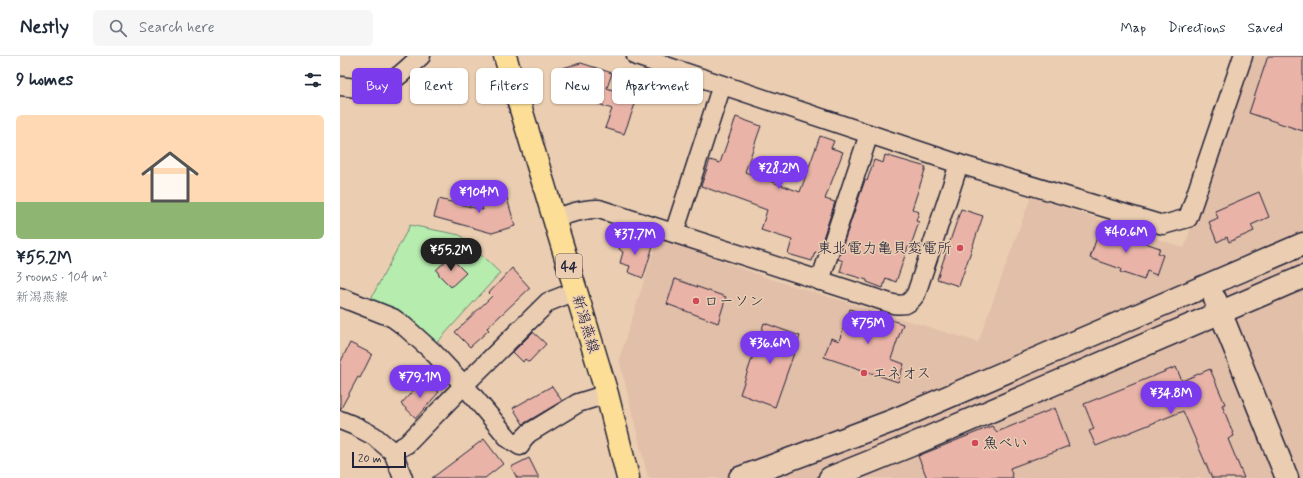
<!DOCTYPE html>
<html lang="en">
<head>
<meta charset="utf-8">
<style>
  :root { --surface:#fff; --page:#f6f6f7; --text:#1f2937; --muted:#747a83; --line:#e0e1e3; --accent:#7c3aed }
  body { margin:0; font-family:Mynerve,"Klee One",sans-serif; background:var(--page); color:var(--text); height:100vh; display:flex; flex-direction:column; font-size:15px; white-space:nowrap }
  * { box-sizing:border-box; margin:0 }
  p { font-size:13px; color:var(--muted) }
  .icon { flex:none; width:22px; height:22px; fill:none; stroke:currentColor; stroke-width:2; stroke-linecap:round; stroke-linejoin:round }
  .map { position:relative; flex:1; overflow:hidden }
  .panel { display:flex; flex-direction:column; background:var(--surface); width:340px }
  .panel>* { flex:none }
  .top-card { position:absolute; left:12px; top:12px; width:380px; height:36px; display:flex; gap:8px }
  .scale { position:absolute; left:12px; bottom:10px; width:54px; box-sizing:border-box; padding-left:4px; border:2px solid #22223b; border-top:0; font-size:11px; line-height:14px; white-space:nowrap; color:#22223b; -webkit-text-stroke:3px #ebceb1; paint-order:stroke }
  .price { position:absolute; translate:-50% -34px; padding:0 9px; border-radius:14px; background:var(--accent); color:#fff; font-size:13px; line-height:26px; filter:drop-shadow(0 1px 2px #0008) }
  .price::after { content:''; position:absolute; left:50%; top:24px; width:12px; height:9px; margin-left:-6px; background:inherit; clip-path:polygon(0 0,100% 0,50% 100%) }
  .price.on { background:#222; color:#fff }
  ul { padding:0; list-style:none }
  li { display:grid; align-content:center; gap:8px; height:212px; padding:0 16px }
  li+li { border-top:1px solid var(--line) }
  li span { display:grid; place-items:center; height:124px; border-radius:6px; color:#555 }
  li>.icon { margin-inline-start:auto }
  span .icon { width:72px; height:72px; fill:#fffc; stroke-width:1 }
  li b { font-size:17px }
  h2 { display:flex; justify-content:space-between; align-items:center; height:48px; padding:0 16px; font-size:17px }
  .chip { padding:0 14px; border-radius:6px; background:var(--surface); box-shadow:0 1px 3px #0004; font-size:14px; line-height:36px }
  .chip.on { background:var(--accent); color:#fff }
  header { display:flex; align-items:center; gap:24px; box-sizing:border-box; height:56px; padding:0 20px; background:var(--surface); border-bottom:1px solid var(--line) }
  header strong { font-size:19px }
  nav { display:flex; gap:22px; margin-inline-start:auto; font-size:14px }
  .search { width:280px; height:36px; background:var(--page); display:flex; align-items:center; gap:10px; box-sizing:border-box; padding:0 14px; border-radius:6px; color:var(--muted); font-size:15px }
  main { display:flex; flex:1; min-height:0 }
  .map>svg:first-child { display:block }
  .built { fill:#e2bfa9 }
  .green { fill:#b6ecae; stroke:#6c8774 }
  .building { fill:#e9b4a7; stroke:#22223b }
  .lines { fill:none; stroke-linecap:round; stroke-linejoin:round }
  .minor-casing { stroke:#22223b; stroke-width:21 }
  .tertiary-casing { stroke:#22223b; stroke-width:25 }
  .primary-casing { stroke:#22223b; stroke-width:25 }
  .minor { stroke:#ebceb1; stroke-width:18 }
  .tertiary { stroke:#ebceb1; stroke-width:22 }
  .primary { stroke:#fdde96; stroke-width:22 }
  .poi-dot { fill:#d1495b; stroke:#ebceb1; stroke-width:1.5 }
  .labels { text-anchor:middle; stroke-width:3; stroke-linejoin:round; paint-order:stroke }
  .shield { fill:#ebceb1; stroke:#5e565e; stroke-width:1 }
  .shield-label { font-size:14px; font-weight:bold; fill:#22223b }
  .poi-label { font-size:15px; fill:#22223b; stroke:#ebceb1; text-anchor:start }
  .street-label { font-size:15px; fill:#22223b; stroke:#ebceb1 }
</style>
</head>
<body>
<header>
<strong>Nestly</strong>
<div class="search"><svg class="icon" aria-label="search" viewBox="0 0 24 24"><circle cx="10" cy="10" r="6"/><path d="M15 15l6 6"/></svg>Search here</div>
<nav><a>Map</a><a>Directions</a><a>Saved</a></nav>
</header>
<main>
<section class="panel">
<h2>9 homes<svg class="icon" aria-label="filters" viewBox="0 0 24 24"><path d="M4 7h16M4 17h16"/><circle cx="9" cy="7" r="2"/><circle cx="15" cy="17" r="2"/></svg></h2>
<ul>
<li><span style="background:linear-gradient(#ffd9b3 70%,#8fb573 0)"><svg class="icon" aria-label="home" viewBox="0 0 24 24"><path d="M3 11l9-7 9 7M6 9v11h12V9"/></svg></span><div><b>¥55.2M</b><p>3 rooms · 104 m²</p><p>新潟燕線</p></div></li>
</ul>
</section>
<div class="map">
<svg width="963" height="422" viewBox="0 0 963 422">
  <rect width="100%" height="100%" fill="#ebceb1"/>
  <filter id="ink" filterUnits="userSpaceOnUse"><feTurbulence type="fractalNoise" baseFrequency=".025" numOctaves="2"/><feDisplacementMap in="SourceGraphic" scale="8" xChannelSelector="R" yChannelSelector="G"/><feConvolveMatrix kernelMatrix="1 2 1 2 8 2 1 2 1" color-interpolation-filters="sRGB"/></filter>
  <g filter="url(#ink)">
    <!-- built -->
    <polygon class="built" points="911,0 963,0 963,422 308,422 279,303 318,182 431,223 638,286 691,140 844,192"/>
    <!-- green -->
    <polygon class="green" points="70,169 120,179 160,217 92,292 27,250"/>
    <!-- building -->
    <g class="building">
      <polygon points="928,0 963,0 963,75 909,57"/>
      <polygon points="241,7 272,17 267,32 297,43 284,78 265,72 272,53 237,40 244,20 225,26 222,12"/>
      <polygon points="396,61 421,70 405,116 460,136 480,80 494,85 491,92 503,96 485,143 495,146 478,197 475,196 472,205 448,198 452,184 421,174 427,154 361,130 370,104 380,107"/>
      <polygon points="545,99 586,111 572,153 579,156 576,165 579,166 570,192 568,191 556,226 546,222 543,232 527,226 527,224 500,216 503,205 498,203 525,124 527,125 534,104 543,107"/>
      <polygon points="165,135 175,170 152,177 94,161 99,143 143,154 139,142"/>
      <polygon points="919,136 929,161 911,169 914,175 889,186 887,181 877,186 869,166 878,162 875,155"/>
      <polygon points="621,153 643,160 619,230 597,223"/>
      <polygon points="760,172 820,192 818,197 823,199 816,219 807,215 804,224 780,216 781,213 750,202"/>
      <polygon points="283,181 313,190 303,222 288,216 290,210 280,207 283,196 279,193"/>
      <polygon points="110,201 126,217 111,231 99,219 99,218 96,214"/>
      <polygon points="172,212 190,232 147,272 149,274 130,291 115,276 152,240 149,237"/>
      <polygon points="335,223 386,241 378,267 327,248"/>
      <polygon points="510,253 526,259 527,256 563,268 551,303 564,308 558,326 484,301 491,282 499,285"/>
      <polygon points="424,267 460,280 435,351 400,338"/>
      <polygon points="193,276 206,288 189,306 185,303 183,306 173,296"/>
      <polygon points="10,287 32,298 20,322 18,321 0,354 0,307"/>
      <polygon points="836,311 842,325 870,313 885,348 882,349 894,380 888,383 904,422 872,422 843,355 756,390 749,375 754,373 744,348"/>
      <polygon points="88,327 99,336 76,362 61,348 79,328 83,332"/>
      <polygon points="212,330 222,345 183,368 173,352"/>
      <polygon points="715,352 729,390 670,412 673,422 587,422 578,400 652,370 657,376"/>
      <polygon points="144,383 163,408 145,422 92,422"/>
      <polygon points="189,402 199,422 177,422 171,411"/>
    </g>
    <g class="lines">
      <defs>
        <g id="minor">
          <polyline points="296,0 619,108 823,169 848,162 903,0"/>
          <path d="M0,30C10,31 21,33 31,32C51,31 67,12 81,0"/>
          <path d="M214,162C229,158 244,152 259,153L553,248C566,250 569,248 576,238L619,108"/>
          <polyline points="334,177 382,29"/>
          <polyline points="480,225 529,78"/>
          <polyline points="0,241 53,262 64,270 92,295 124,329 169,383 180,390 183,383 189,377 238,347 267,338"/>
          <polyline points="0,364 15,370 34,380 53,396 63,422"/>
          <polyline points="53,396 67,388 124,329 208,246 236,235"/>
        </g>
        <g id="tertiary">
          <polyline points="875,243 947,422"/>
          <polyline points="400,422 552,365 963,188"/>
          <polyline points="490,422 569,390 963,221"/>
        </g>
        <polyline id="primary" points="165,0 267,338 288,422"/>
      </defs>
      <!-- minor casing -->
      <use href="#minor" class="minor-casing"/>
      <!-- tertiary casing -->
      <use href="#tertiary" class="tertiary-casing"/>
      <!-- primary casing -->
      <use href="#primary" class="primary-casing"/>
      <!-- minor -->
      <use href="#minor" class="minor"/>
      <!-- tertiary -->
      <use href="#tertiary" class="tertiary"/>
      <!-- primary -->
      <use href="#primary" class="primary"/>
    </g>
  </g>
  <!-- markers -->
  <g class="poi-dot">
    <circle cx="620" cy="192" r="4"/>
    <circle cx="356" cy="245" r="4"/>
    <circle cx="524" cy="317" r="4"/>
    <circle cx="635" cy="387" r="4"/>
  </g>
  <g class="labels">
    <!-- shield labels -->
    <rect class="shield" x="216" y="198" width="26" height="24" rx="3"/>
    <g class="shield-label">
      <text x="229" y="215">44</text>
    </g>
    <!-- poi labels -->
    <g class="poi-label">
      <text x="612" y="197" text-anchor="end">東北電力亀貝変電所</text>
      <text x="364" y="250">ローソン</text>
      <text x="532" y="322">エネオス</text>
      <text x="643" y="392">魚べい</text>
    </g>
    <!-- street labels -->
    <g class="street-label">
      <text transform="translate(246 268) rotate(73)" y="5">新潟燕線</text>
    </g>
  </g>
</svg>
<div class="scale">20 m</div>
<b class="price" style="left:439px;top:134px">¥28.2M</b>
<b class="price" style="left:139px;top:158px">¥104M</b>
<b class="price" style="left:786px;top:198px">¥40.6M</b>
<b class="price" style="left:295px;top:200px">¥37.7M</b>
<b class="price on" style="left:111px;top:216px">¥55.2M</b>
<b class="price" style="left:528px;top:289px">¥75M</b>
<b class="price" style="left:430px;top:309px">¥36.6M</b>
<b class="price" style="left:80px;top:343px">¥79.1M</b>
<b class="price" style="left:831px;top:359px">¥34.8M</b>
<div class="top-card">
<a class="chip on">Buy</a>
<a class="chip">Rent</a>
<a class="chip">Filters</a>
<a class="chip">New</a>
<a class="chip">Apartment</a>
</div>
</div>
</main>
</body>
</html>
